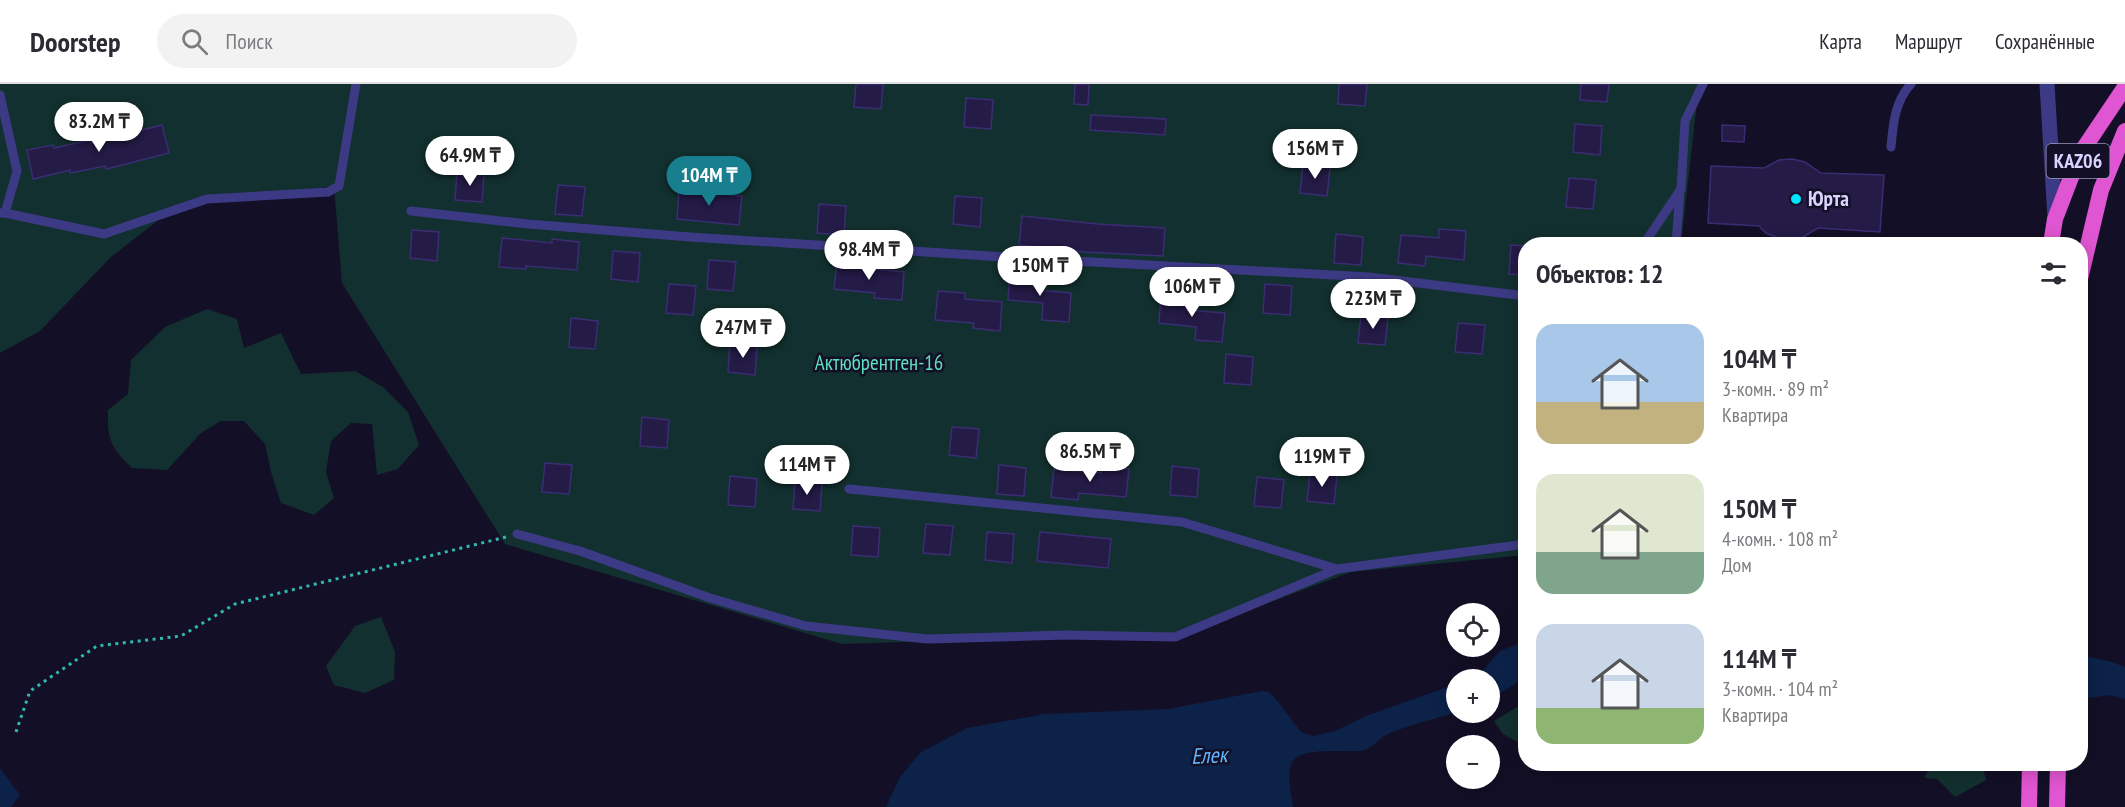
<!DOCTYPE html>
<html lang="ru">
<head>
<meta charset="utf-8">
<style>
  :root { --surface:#fff; --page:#f2f2f3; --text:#2b2b33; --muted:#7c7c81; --line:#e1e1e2; --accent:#187f8f }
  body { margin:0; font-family:"PT Sans Narrow",sans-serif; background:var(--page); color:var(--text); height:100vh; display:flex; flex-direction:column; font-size:22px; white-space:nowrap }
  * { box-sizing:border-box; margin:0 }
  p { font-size:20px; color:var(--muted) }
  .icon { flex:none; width:33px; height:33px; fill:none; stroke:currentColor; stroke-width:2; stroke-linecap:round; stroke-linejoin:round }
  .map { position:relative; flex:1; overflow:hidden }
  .side { position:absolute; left:1518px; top:153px; width:570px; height:534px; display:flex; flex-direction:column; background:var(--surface); border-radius:24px; box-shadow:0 3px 15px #0003 }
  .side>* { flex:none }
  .buttons { position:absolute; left:1446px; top:519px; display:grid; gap:12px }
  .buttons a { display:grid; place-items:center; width:54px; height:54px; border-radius:50%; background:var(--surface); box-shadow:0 3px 15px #0003; font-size:30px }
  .price { position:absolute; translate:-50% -51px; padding:0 14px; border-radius:21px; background:#fff; color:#222; font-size:20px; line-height:39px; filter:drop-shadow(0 2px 3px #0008) }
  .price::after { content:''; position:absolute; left:50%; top:36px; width:18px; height:14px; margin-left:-9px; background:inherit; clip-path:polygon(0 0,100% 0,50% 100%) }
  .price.selected { background:var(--accent); color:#fff }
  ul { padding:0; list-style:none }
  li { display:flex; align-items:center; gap:18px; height:150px; padding:0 18px }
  li span { display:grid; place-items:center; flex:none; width:168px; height:120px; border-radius:18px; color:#555 }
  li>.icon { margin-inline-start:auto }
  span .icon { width:72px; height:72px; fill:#fffc; stroke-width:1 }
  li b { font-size:26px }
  h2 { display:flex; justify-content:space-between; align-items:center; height:72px; padding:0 18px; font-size:26px }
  header { display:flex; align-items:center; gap:36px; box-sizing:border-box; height:84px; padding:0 30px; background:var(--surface); border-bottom:2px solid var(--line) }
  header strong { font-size:28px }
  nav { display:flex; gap:33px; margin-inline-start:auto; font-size:21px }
  .search { width:420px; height:54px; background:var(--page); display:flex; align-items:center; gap:15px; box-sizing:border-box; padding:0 21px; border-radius:33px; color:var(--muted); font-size:22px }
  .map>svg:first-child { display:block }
  .green { fill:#12302f }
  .water { fill:#0c2248 }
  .building { fill:#241b47; stroke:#3b2d73; stroke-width:1.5 }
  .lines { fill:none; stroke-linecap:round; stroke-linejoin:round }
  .path { stroke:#2fb8b0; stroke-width:3; stroke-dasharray:3 4.5; stroke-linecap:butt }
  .service { stroke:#3d3a85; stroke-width:9 }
  .tertiary { stroke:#3d3a85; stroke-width:15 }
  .trunk { stroke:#e055d1; stroke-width:16 }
  .poi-dot { fill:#00e5ff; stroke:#130f26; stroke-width:2 }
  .labels { text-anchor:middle; stroke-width:5; stroke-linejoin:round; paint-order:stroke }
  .shield { fill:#130f26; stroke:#9e99be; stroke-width:1.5 }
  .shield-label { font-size:20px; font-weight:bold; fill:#d9d4ff }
  .poi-label { font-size:21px; font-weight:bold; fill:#d9d4ff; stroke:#130f26; text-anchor:start }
  .park-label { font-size:21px; fill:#5fe0c0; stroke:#130f26 }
  .water-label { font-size:22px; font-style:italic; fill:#62b6ff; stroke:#130f26 }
</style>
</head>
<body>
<header>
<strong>Doorstep</strong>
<div class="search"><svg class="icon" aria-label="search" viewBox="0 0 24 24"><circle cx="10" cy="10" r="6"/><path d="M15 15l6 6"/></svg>Поиск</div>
<nav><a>Карта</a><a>Маршрут</a><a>Сохранённые</a></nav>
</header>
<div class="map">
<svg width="2125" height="723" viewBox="0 0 2125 723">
  <rect width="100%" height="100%" fill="#130f26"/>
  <!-- green -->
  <g class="green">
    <polygon points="0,0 1699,0 1681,160 1526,160 1525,471 1351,488 1187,549 842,560 505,460 342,199 334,102 178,121 111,173 40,247 0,269"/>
    <path d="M207,225L237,235L244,264L281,249L301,290L355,287L383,303L408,328L419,361L398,385L377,391L372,340L351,339L331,357L326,388L334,414L314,431L281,419L271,388L265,360L244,337H221L201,349L167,386L132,384C111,364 107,356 108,326L128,310L131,276L165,243Z"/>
    <polygon points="381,533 395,568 394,596 365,609 334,601 326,582 355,542"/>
    <polygon points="1525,618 1525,662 1503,650 1494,637"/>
    <polygon points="1932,680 1982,680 1986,696 1955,713 1937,695 1924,694"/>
  </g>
  <!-- water -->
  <g class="water">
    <polygon points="1525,557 1525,594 1490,615 1490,596 1467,595 1483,586 1500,567"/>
    <polygon points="2081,571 2112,578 2125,583 2125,615 2110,611 2081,615"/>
    <path d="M1456,600V628C1435,635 1405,642 1386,651C1377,656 1370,667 1359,667C1344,668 1302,663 1293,677C1285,689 1292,711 1293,723H886L900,693L921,668L967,644L1045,630L1168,625L1262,607L1269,608L1276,615L1301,648L1313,652L1335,647L1366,632Z"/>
    <polygon points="0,684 20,711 11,723 0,723"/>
  </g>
  <!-- building -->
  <g class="building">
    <polygon points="856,0 883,0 881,25 854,23"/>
    <polygon points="1075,0 1089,0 1088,21 1074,20"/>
    <polygon points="1339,0 1367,0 1365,22 1338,20"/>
    <polygon points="1581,0 1609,0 1607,18 1580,16"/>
    <polygon points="966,14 993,16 991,45 964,43"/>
    <polygon points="1091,31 1166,35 1165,51 1090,46"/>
    <polygon points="1575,40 1602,42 1600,71 1573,68"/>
    <polygon points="162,41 169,69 106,85 105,82 70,89 70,86 33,95 27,66 53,61 54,64 91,56 91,59"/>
    <polygon points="1722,41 1745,42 1744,58 1722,57"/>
    <polygon points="1792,75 1805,78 1821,89 1884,91 1880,148 1818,144 1803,153 1791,156 1778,154 1766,149 1759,142 1708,139 1711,82 1764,84 1779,76"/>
    <polygon points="1303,80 1330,83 1327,112 1300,109"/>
    <polygon points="457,88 484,90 482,118 455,116"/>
    <polygon points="1569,94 1596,96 1593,125 1566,123"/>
    <polygon points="558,101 585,103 582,132 555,130"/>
    <polygon points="679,106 742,112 739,141 677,135"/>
    <polygon points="955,112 982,114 980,143 953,140"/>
    <polygon points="819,120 846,122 844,151 817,149"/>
    <polygon points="1022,132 1098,140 1165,144 1163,172 1085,168 1019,161"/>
    <polygon points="1439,145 1466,147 1464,176 1426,172 1425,182 1398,179 1401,151 1439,154"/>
    <polygon points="412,146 439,148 437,177 410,174"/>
    <polygon points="1336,150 1363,153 1361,181 1334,179"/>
    <polygon points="502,154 552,159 552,155 579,158 577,186 526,182 526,185 499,183"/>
    <polygon points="1511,161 1526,162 1526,191 1509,190"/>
    <polygon points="613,167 640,169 638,198 611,195"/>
    <polygon points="709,176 736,178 733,207 707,205"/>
    <polygon points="837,177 864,179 863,184 904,188 902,216 874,214 875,209 834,205"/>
    <polygon points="1010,187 1037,190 1036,206 1071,209 1069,238 1042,236 1043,219 1008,216"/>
    <polygon points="669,200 696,202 693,231 666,229"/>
    <polygon points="1265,200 1292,202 1290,231 1263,229"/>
    <polygon points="938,207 965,209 965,215 1002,218 1000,247 973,244 974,239 935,236"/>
    <polygon points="1161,211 1188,213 1187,226 1225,229 1222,258 1195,256 1196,243 1159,239"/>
    <polygon points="1361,230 1388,233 1385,261 1358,259"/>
    <polygon points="571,234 598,237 595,265 569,263"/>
    <polygon points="1458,239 1485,241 1482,270 1455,268"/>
    <polygon points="730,260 757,262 755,291 728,288"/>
    <polygon points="1226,270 1253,273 1251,301 1224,299"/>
    <polygon points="642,333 669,336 667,364 640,362"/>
    <polygon points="952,343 979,345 976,374 949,371"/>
    <polygon points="545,379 572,381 569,410 542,408"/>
    <polygon points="999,381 1026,384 1024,412 997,410"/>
    <polygon points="1102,382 1129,385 1126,413 1079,409 1078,416 1051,413 1054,385 1101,389"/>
    <polygon points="1172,382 1199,385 1197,413 1170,411"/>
    <polygon points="1310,389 1337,391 1334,420 1307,417"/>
    <polygon points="730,392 757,395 755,423 728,421"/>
    <polygon points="1257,393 1284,396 1281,424 1254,422"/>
    <polygon points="795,396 822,399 820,427 793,425"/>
    <polygon points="926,440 953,442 950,471 923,469"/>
    <polygon points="853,442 880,444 878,473 851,471"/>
    <polygon points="987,448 1014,450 1012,479 985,476"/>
    <polygon points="1040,448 1111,455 1108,484 1037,477"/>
  </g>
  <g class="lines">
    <!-- path -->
    <polyline class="path" points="16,648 30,607 97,562 181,552 235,520 506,453"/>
    <!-- service -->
    <g class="service">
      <polyline points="0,11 17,87 5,129"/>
      <path d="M1891,63C1893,40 1895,17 1911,0"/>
      <polyline points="411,127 528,140 690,153 1020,174 1369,193 1526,212"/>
      <polyline points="0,129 5,129 104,150 207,115 328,108 339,102 356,0"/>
      <polyline points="1644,160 1681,105 1685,37 1703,0"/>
      <polyline points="1676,160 1680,106"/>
      <polyline points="849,405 1182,438 1337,485 1526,460"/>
      <polyline points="517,450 580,467 710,514 806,542 927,555 1066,551 1175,553 1337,485"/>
    </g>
    <!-- tertiary -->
    <polyline class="tertiary" points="2047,0 2055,134"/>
    <!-- trunk -->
    <g class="trunk">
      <polyline points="2051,160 2055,135 2080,70 2125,3"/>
      <polyline points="2080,195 2101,106 2125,47"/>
      <polyline points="2029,723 2030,680"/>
      <polyline points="2057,723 2058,680"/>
    </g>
  </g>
  <!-- markers -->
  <circle class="poi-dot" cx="1796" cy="115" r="6"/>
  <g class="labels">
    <!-- shield labels -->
    <rect class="shield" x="2046.5" y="60" width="63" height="34" rx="4.5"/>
    <g class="shield-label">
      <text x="2078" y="84">KАZ06</text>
    </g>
    <!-- poi labels -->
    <g class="poi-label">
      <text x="1808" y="122">Юрта</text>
    </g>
    <!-- park labels -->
    <g class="park-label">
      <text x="879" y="286">Актюбрентген-16</text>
    </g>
    <!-- water labels -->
    <g class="water-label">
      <text transform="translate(1209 671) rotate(-3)" y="8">Елек</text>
    </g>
  </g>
</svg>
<div class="buttons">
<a><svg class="icon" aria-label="locate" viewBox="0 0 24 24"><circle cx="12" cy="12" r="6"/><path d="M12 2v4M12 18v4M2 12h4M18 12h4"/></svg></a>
<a>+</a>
<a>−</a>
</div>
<b class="price" style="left:99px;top:69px">83.2M ₸</b>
<b class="price" style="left:1315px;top:96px">156M ₸</b>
<b class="price" style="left:470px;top:103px">64.9M ₸</b>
<b class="price selected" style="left:709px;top:123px">104M ₸</b>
<b class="price" style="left:869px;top:197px">98.4M ₸</b>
<b class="price" style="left:1040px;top:213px">150M ₸</b>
<b class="price" style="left:1192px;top:234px">106M ₸</b>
<b class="price" style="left:1373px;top:246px">223M ₸</b>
<b class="price" style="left:743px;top:275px">247M ₸</b>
<b class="price" style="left:1090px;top:399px">86.5M ₸</b>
<b class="price" style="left:1322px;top:404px">119M ₸</b>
<b class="price" style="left:807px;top:412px">114M ₸</b>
<section class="side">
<h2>Объектов: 12<svg class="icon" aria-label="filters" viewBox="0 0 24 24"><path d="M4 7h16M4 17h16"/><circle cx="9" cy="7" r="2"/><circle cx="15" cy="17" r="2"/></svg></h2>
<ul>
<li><span style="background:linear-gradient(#a9c7e8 65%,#c2b280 0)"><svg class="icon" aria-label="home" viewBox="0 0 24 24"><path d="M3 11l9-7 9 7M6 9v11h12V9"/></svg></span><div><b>104M ₸</b><p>3-комн. · 89 m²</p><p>Квартира</p></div></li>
<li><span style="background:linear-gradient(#dfe7d0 65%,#7fa58c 0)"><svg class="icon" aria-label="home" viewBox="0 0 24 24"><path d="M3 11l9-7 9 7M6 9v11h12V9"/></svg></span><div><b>150M ₸</b><p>4-комн. · 108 m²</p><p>Дом</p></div></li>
<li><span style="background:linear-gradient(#c9d6e8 70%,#8fb573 0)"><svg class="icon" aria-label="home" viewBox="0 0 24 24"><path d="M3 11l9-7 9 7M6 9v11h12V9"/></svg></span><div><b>114M ₸</b><p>3-комн. · 104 m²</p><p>Квартира</p></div></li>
</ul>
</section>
</div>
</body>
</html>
